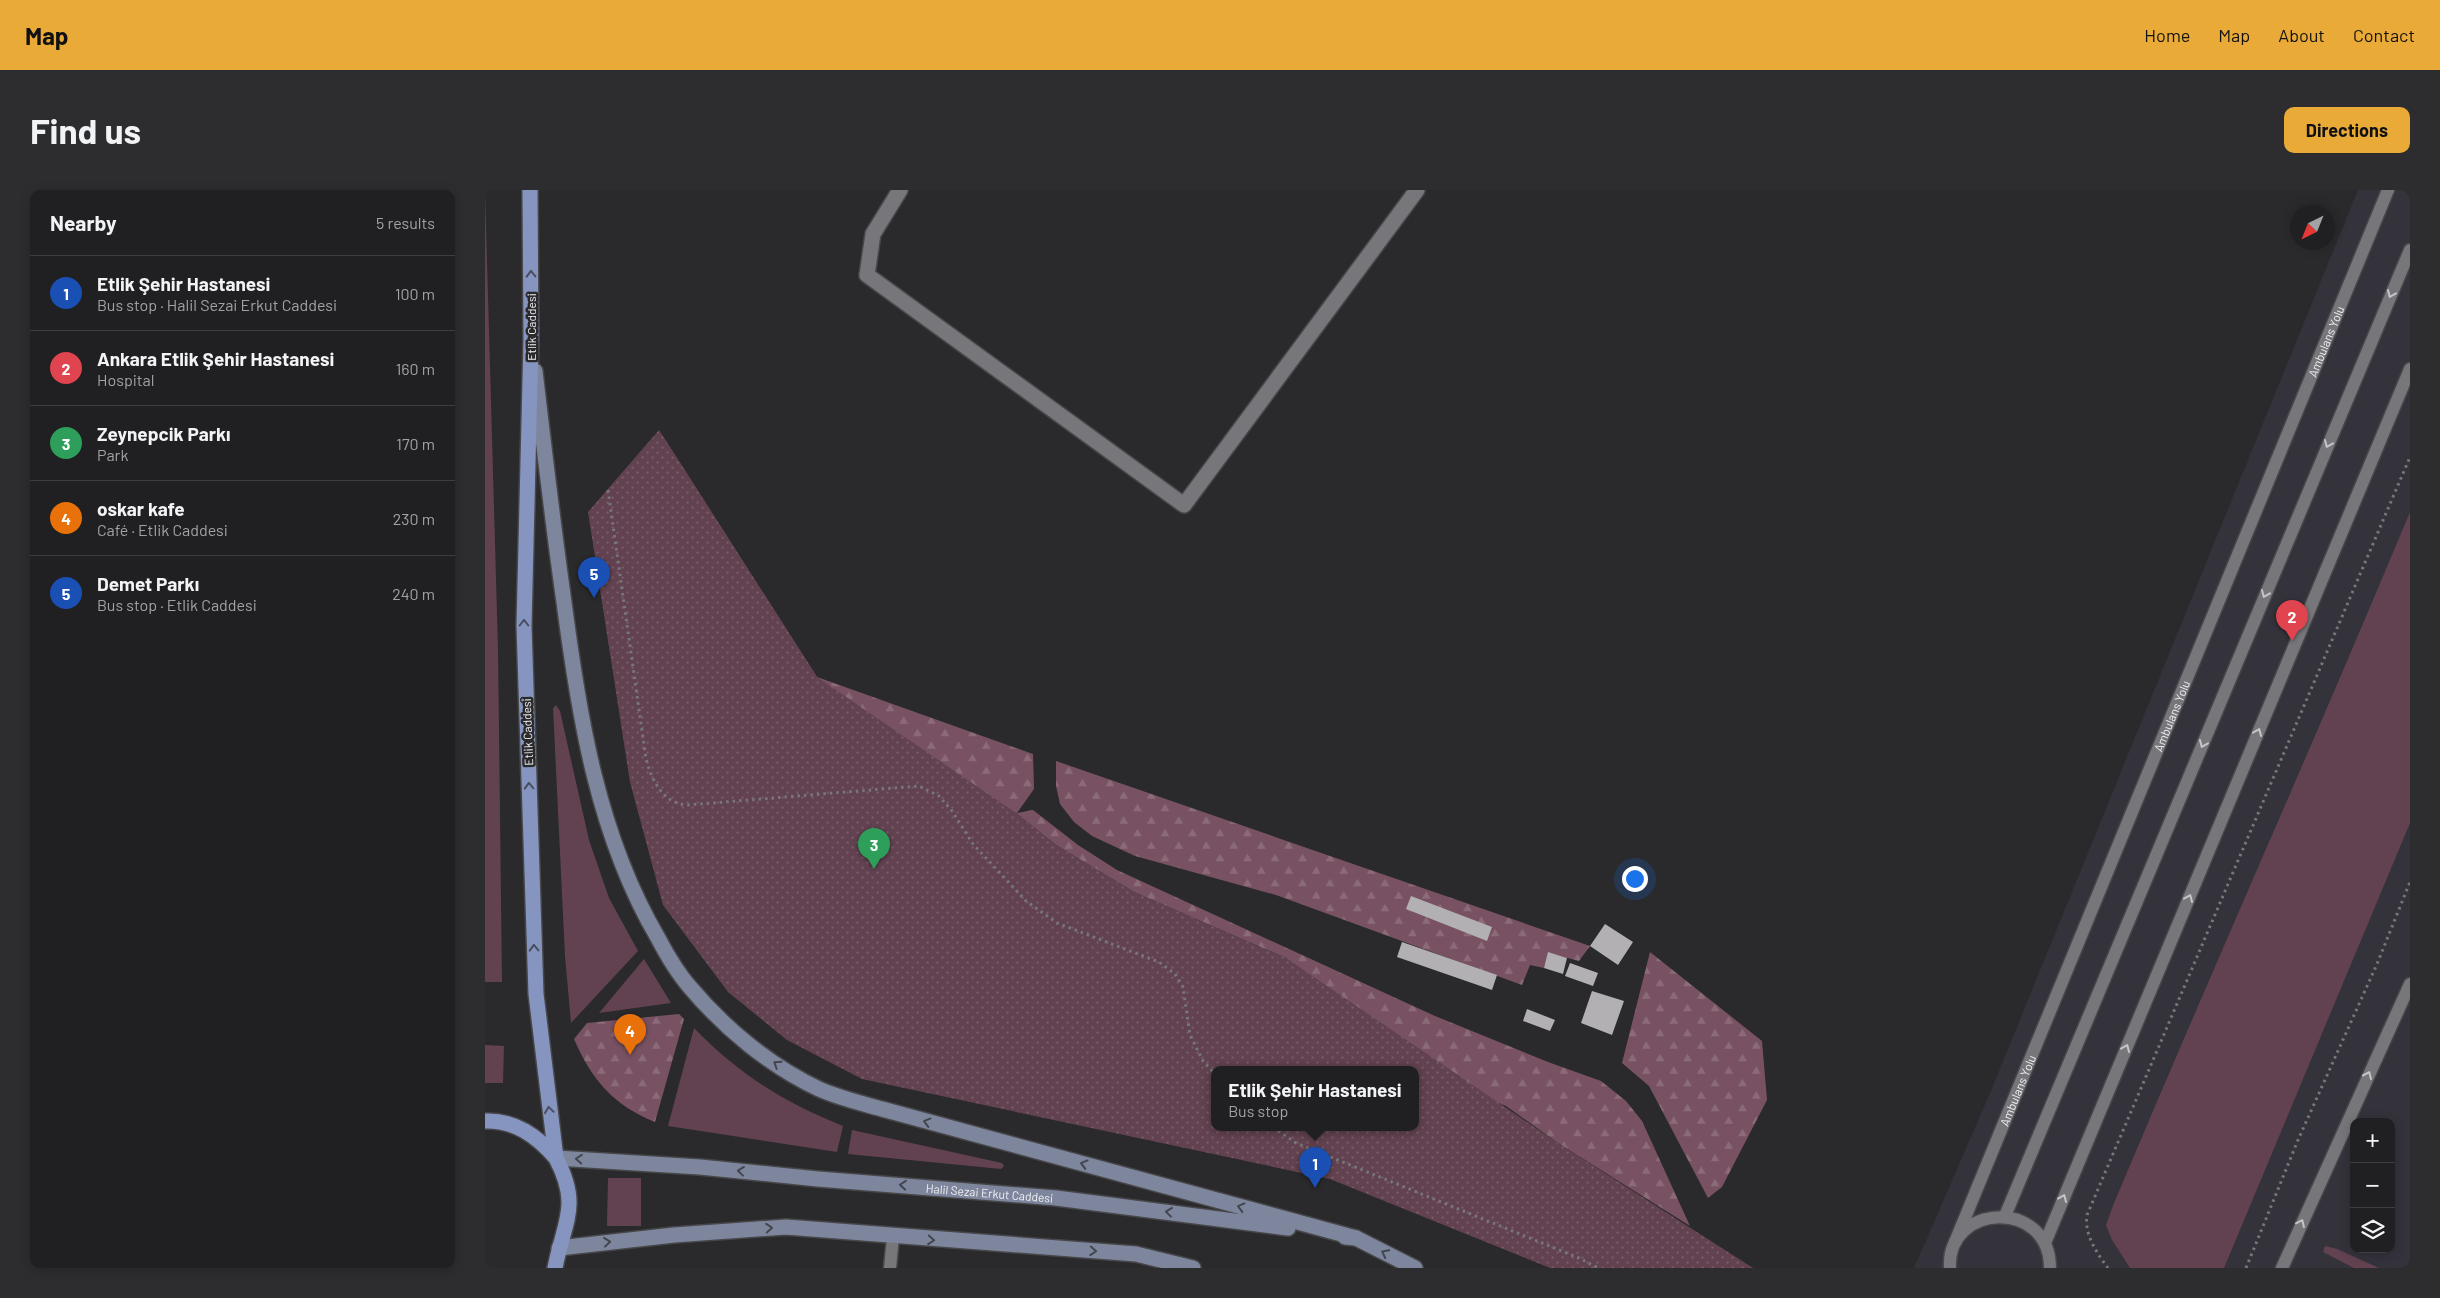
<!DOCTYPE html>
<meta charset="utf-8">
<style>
body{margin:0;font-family:Barlow,sans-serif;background:#2d2c2e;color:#f1f3f6}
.controls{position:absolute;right:15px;bottom:15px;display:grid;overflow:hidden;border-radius:10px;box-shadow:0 2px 12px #0003}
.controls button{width:45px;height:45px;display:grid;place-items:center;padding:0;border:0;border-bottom:1px solid #3d3d3f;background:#201f21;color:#f1f3f6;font:25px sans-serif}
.compass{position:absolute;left:1805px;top:15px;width:45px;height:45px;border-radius:50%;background:#201f21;box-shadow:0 2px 12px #0003;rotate:223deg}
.you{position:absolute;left:1149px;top:688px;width:18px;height:18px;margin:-12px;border:4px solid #fff;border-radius:50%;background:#1a73e8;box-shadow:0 0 0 8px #1a73e833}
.badge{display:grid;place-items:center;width:32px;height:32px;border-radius:50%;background:#eaaa38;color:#fff;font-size:16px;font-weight:700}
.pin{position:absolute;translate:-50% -41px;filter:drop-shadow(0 1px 2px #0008)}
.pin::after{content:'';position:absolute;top:26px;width:18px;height:15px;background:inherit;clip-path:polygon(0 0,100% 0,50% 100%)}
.popup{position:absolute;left:726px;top:876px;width:208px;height:65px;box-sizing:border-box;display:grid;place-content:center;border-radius:10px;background:#201f21;filter:drop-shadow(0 1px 4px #0005);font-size:16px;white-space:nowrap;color:#a2a2a5}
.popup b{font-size:19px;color:#f1f3f6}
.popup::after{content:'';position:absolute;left:50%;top:100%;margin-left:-10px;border:10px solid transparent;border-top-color:#201f21}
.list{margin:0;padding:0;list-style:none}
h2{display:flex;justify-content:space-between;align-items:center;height:65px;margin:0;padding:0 20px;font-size:21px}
h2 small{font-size:16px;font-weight:400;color:#a2a2a5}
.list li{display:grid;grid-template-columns:32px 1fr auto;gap:15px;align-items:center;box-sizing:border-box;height:75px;padding:0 20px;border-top:1px solid #3d3d3f}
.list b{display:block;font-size:19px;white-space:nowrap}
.list p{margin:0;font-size:16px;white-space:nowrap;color:#a2a2a5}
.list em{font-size:16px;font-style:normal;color:#a2a2a5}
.icon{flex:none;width:28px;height:28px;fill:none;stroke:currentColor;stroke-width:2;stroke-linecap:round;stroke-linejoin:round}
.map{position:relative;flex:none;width:1925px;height:1078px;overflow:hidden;border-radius:10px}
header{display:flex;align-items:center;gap:30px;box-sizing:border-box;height:70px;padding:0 25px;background:#eaaa38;color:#111}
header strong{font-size:24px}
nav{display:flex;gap:28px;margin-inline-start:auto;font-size:18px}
.intro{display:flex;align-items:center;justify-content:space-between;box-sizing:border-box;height:120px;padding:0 30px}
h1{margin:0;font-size:35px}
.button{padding:12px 22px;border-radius:10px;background:#eaaa38;color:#111;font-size:18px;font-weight:700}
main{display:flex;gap:30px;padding:0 30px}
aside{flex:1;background:#201f21;border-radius:10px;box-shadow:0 2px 12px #0003}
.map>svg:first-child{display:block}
.built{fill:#34323b;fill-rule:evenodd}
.grass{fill:#624250}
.forest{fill:url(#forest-firs)}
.park{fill:url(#park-dots);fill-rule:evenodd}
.building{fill:#b3b0b3}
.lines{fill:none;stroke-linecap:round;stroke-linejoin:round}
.lane-casing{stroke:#47474a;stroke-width:15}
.street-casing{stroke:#47474a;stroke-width:18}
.secondary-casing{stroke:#47474a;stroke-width:18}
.primary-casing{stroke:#47474a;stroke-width:18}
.path{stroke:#777679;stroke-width:3;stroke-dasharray:2.5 4;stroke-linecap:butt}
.lane{stroke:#77767a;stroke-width:12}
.street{stroke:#77767a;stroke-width:15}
.secondary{stroke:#7e869d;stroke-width:15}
.primary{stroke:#8595c0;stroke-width:15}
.oneway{stroke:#4a4f60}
.oneway2{stroke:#c6c5c8}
.oneway3{stroke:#43454e}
.labels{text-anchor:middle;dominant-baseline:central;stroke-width:5;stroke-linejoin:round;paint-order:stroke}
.street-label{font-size:12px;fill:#f0f0f2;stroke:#2a292c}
</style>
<header>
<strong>Map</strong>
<nav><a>Home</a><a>Map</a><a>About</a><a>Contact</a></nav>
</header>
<div class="intro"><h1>Find us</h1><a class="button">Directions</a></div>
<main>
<aside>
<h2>Nearby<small>5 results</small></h2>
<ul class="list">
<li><span class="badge" style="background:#1a4fb4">1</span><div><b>Etlik Şehir Hastanesi</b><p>Bus stop · Halil Sezai Erkut Caddesi</p></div><em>100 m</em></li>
<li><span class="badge" style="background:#e0444e">2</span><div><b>Ankara Etlik Şehir Hastanesi</b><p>Hospital</p></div><em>160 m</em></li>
<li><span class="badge" style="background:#2e9e5b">3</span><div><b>Zeynepcik Parkı</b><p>Park</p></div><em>170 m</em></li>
<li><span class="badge" style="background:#e8710a">4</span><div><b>oskar kafe</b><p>Café · Etlik Caddesi</p></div><em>230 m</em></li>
<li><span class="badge" style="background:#1a4fb4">5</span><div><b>Demet Parkı</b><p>Bus stop · Etlik Caddesi</p></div><em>240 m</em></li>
</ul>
</aside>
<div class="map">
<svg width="1925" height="1078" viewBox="0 0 1925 1078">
<defs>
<pattern id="forest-firs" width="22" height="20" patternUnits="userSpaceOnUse" patternTransform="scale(1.25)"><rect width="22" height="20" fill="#785262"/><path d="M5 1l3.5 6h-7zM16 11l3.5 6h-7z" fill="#8c6b79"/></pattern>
<pattern id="park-dots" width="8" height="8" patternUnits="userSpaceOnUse" patternTransform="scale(1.25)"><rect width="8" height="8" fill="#624250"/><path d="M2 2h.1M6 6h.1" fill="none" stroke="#795e6a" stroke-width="1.8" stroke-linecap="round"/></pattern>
</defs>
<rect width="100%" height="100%" fill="#2a292c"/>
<path class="built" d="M1873,0H1925V1078H1429L1505,903ZM1869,932H1906V1059H1869Z"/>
<path class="grass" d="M0,0L13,459L17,792H0Z
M1925,322V633L1739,1078H1645L1627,1050L1621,1035L1629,1013C1726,782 1829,553 1925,322Z
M71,515L75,521L104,650L124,708L153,761L86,833L80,766L68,518Z
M159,769L186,813L114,823Z
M209,838C255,885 298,912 358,936L352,962L183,936Z
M0,855L19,856L18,893H0Z
M367,940L517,973L519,976L516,979L363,964Z
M123,988H156V1036H122Z
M1840,1056L1852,1059L1894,1078H1869L1838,1062Z"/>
<path class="forest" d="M174,240L332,487L548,564L549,599L532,623L548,620L593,655L632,680L950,826L1063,872L1116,891L1141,911L1157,931L1205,1036L1073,953L1021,916L930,879L801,768L649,702L571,655L531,623L370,559Z
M571,571L1105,756L1094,771L1064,763L1059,778L1045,775L1037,795L791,705L650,666L607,646L589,632L575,614L571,596Z
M1165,762L1277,851L1282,910L1237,997L1223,1008L1164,896L1137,873Z
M194,824L199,829L170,932C128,915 107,890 89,849L102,833Z"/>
<path class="park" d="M174,240L332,487L531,623L571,655L649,702L801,768L1073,953L1268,1078H1065L845,989L377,889L302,850L243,802L178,715L145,592L103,322ZM730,879H930V937H730Z"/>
<path class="building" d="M926,706L1007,737L1002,751L921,719Z
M1120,734L1148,752L1133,775L1105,756Z
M917,752L1012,785L1007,800L912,767Z
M1063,762L1082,768L1078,784L1059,778Z
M1085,773L1113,783L1108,796L1080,786Z
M1107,801L1139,811L1127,845L1096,833Z
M1042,819L1070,830L1065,841L1038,831Z"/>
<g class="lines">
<g class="lane-casing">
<g id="lane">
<path d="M1520,1026L1925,60"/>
<path id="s1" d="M1470,1052L1903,0"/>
<path d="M1560,1053L1925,179"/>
<path d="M405,1078L408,1047"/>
<path d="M1465,1078C1461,1013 1565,1008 1565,1078"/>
<path d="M1797,1078L1925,794"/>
</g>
</g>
<g class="street-casing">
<path id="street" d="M415,0L388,44L382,85L699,315L932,0"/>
</g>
<g class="secondary-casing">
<g id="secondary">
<path d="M50,181C59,258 68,335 79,412C94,527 113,646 173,748C182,765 191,781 204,796C239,838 285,876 334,899C354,908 376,913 397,919L871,1048"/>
<path id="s2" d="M71,968L215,977L333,989L571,1008L803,1038"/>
<path d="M860,1047L871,1048L930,1078"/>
<path d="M74,1058L189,1045L301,1037L651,1064L708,1078"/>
</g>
</g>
<g class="primary-casing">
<path id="primary" d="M45,0L46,150L39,436L51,804L71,968C96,1016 79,1031 70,1078
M0,931C30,930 52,946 71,968"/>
</g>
<path class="path" d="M123,300L161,569C167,591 178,614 203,615L434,596L454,606L467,621L488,654L541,711L572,733L674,772L690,784L698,797L705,845L718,871L730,884
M788,937L811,953L1094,1068L1113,1078
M1623,1078C1612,1063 1599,1045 1602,1025L1925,267
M1761,1078L1813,950L1892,774L1925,692"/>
<use href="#lane" class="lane"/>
<use href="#street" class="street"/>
<use href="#secondary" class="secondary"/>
<use href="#primary" class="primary"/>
</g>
<defs><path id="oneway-chevron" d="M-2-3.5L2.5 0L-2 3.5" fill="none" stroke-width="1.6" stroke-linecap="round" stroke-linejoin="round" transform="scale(1.25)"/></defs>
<g class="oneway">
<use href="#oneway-chevron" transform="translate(46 84) rotate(-91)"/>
<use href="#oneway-chevron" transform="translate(39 433) rotate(-90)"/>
<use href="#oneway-chevron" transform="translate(44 596) rotate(-92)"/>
<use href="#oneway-chevron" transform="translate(49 758) rotate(-92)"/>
<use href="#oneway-chevron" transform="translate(64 920) rotate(-98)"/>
</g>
<g class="oneway2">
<use href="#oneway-chevron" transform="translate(1906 104) rotate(113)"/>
<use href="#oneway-chevron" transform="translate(1843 254) rotate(113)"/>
<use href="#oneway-chevron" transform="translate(1780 404) rotate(113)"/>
<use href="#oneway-chevron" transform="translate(1773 542) rotate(-67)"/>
<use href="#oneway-chevron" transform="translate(1718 554) rotate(113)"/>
<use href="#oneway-chevron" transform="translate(1704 708) rotate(-67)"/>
<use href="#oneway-chevron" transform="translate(1641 858) rotate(-67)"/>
<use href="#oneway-chevron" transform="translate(1883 885) rotate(-66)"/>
<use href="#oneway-chevron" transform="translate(1578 1008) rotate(-67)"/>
<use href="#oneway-chevron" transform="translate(1816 1033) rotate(-65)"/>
</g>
<g class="oneway3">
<use href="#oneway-chevron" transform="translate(292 874) rotate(-146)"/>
<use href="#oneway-chevron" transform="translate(442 932) rotate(-165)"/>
<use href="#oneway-chevron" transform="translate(94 969) rotate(-176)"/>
<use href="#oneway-chevron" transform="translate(599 974) rotate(-165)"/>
<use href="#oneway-chevron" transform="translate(256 981) rotate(-174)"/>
<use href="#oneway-chevron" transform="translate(418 995) rotate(-175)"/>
<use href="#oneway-chevron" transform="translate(756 1017) rotate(-165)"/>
<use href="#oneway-chevron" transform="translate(684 1022) rotate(-173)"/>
<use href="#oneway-chevron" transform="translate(284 1038) rotate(-4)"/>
<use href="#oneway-chevron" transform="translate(446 1050) rotate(4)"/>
<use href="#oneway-chevron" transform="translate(122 1052) rotate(-6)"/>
<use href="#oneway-chevron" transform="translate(608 1061) rotate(4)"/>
<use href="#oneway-chevron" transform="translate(900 1063) rotate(-153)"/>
</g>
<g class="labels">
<g class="street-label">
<text transform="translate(46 137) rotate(-90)">Etlik Caddesi</text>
<text stroke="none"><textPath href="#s1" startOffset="974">Ambulans Yolu</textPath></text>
<text stroke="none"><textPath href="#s1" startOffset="569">Ambulans Yolu</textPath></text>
<text transform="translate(42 542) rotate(-92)">Etlik Caddesi</text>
<text stroke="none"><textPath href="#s1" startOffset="164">Ambulans Yolu</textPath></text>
<text stroke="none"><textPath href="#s2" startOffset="435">Halil Sezai Erkut Caddesi</textPath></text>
</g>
</g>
</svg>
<div class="controls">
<button>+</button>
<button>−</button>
<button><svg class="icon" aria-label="layers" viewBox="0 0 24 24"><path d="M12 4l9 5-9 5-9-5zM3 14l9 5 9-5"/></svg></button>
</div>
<svg class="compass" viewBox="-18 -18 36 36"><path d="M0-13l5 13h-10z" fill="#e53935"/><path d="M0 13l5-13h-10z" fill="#a2a2a5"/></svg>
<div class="you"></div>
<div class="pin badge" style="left:830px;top:998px;background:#1a4fb4">1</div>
<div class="popup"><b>Etlik Şehir Hastanesi</b>Bus stop</div>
<div class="pin badge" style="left:1807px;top:451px;background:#e0444e">2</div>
<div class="pin badge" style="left:389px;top:679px;background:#2e9e5b">3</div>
<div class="pin badge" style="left:145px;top:865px;background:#e8710a">4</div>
<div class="pin badge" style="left:109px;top:408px;background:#1a4fb4">5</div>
</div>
</main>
